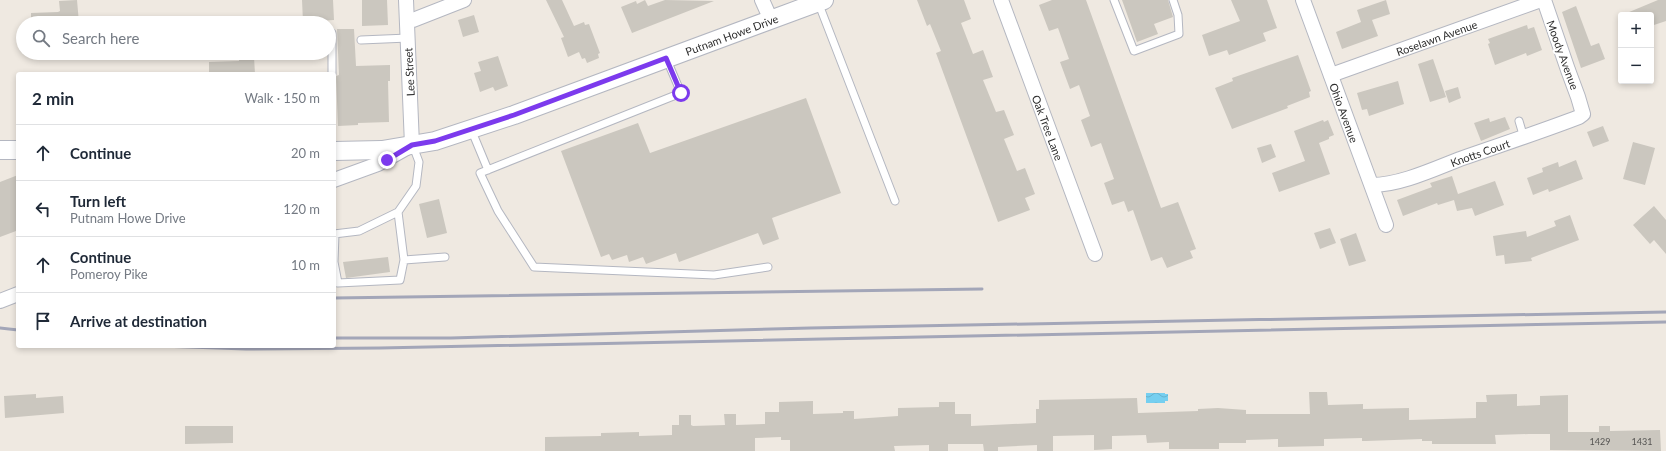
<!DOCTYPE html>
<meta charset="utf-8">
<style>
body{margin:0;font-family:Lato,sans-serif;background:#f6f6f7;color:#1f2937}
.controls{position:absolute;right:12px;top:12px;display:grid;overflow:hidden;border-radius:4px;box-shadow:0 2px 6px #0003}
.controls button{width:36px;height:36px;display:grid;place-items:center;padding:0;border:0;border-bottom:1px solid #e0e1e3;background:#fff;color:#1f2937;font:20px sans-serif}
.stop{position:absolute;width:12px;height:12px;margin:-9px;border:3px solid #7c3aed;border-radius:50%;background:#fff}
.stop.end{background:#7c3aed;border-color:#fff;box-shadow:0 1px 4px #0008}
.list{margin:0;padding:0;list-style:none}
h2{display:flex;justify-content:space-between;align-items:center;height:52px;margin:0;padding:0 16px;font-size:17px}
h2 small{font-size:13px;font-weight:400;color:#747a83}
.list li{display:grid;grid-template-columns:26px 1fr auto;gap:12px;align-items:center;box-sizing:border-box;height:56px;padding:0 16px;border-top:1px solid #e0e1e3}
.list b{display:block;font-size:15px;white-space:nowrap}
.list p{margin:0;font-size:13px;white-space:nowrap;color:#747a83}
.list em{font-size:13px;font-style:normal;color:#747a83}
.icon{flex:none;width:22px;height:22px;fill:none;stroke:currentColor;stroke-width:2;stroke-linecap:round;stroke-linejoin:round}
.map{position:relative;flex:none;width:1666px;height:451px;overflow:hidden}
.search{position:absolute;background:#fff;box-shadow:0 2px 6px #0003;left:16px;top:16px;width:320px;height:44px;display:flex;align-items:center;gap:10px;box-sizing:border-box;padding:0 14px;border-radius:22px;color:#747a83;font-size:15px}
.panel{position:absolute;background:#fff;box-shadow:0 2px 6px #0003;left:16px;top:72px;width:320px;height:276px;border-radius:4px}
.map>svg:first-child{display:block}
.water{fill:url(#water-waves)}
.building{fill:#cbc7bf}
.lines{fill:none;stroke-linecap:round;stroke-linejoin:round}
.service-casing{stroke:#b4b7c1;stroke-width:9}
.minor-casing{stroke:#b4b7c1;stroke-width:16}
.tertiary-casing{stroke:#b4b7c1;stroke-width:20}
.service{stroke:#fff;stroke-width:7}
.minor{stroke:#fff;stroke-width:14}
.tertiary{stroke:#fff;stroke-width:18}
.rail{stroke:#a3a6b8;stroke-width:3}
.route{stroke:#7c3aed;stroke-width:5}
.labels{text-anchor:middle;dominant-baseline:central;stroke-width:4;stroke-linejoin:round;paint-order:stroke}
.number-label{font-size:9px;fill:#555452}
.street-label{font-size:11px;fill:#2e2e2e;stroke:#fff}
</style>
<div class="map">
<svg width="1666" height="451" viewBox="0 0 1666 451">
<defs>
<pattern id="water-waves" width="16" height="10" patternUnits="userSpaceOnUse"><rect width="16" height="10" fill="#75cff0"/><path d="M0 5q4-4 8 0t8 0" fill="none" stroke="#66b2ce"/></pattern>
</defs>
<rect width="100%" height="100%" fill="#efe9e1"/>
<path class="water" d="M1146,393H1165V394H1168V401H1165V403H1146Z"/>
<path class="building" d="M77,0L79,23H31V13L58,12L60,11L59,1Z
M302,0H333L334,20L303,22Z
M362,0H387L388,25L362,26Z
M546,0H562L574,26L584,22L585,25L589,24L600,53L598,54L599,58L587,63L585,58L582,59L579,52L568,57L561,38L564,37Z
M645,0L648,6L665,0L714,1L632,33L621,7L636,1L637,4Z
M917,0H964L971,19L961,23L973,54L983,50L993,77L983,80L996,112L1004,110L1014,135L1004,139L1017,171L1025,168L1035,194L1025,198L1030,210L998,222L936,53L941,51L930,24L927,26Z
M1052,0H1086L1161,208L1178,202L1196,249L1190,251L1193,258L1167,268L1162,257L1151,261L1133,210L1128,212L1124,201L1112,205L1104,183L1114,179L1106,157L1101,143L1091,147L1081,120L1090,116L1079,85L1070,89L1060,62L1069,59L1058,28L1049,31L1039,5Z
M1122,0H1168L1173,17L1154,24L1158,34L1137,42Z
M1231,0H1267L1277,28L1263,33L1266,41L1229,55L1227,50L1209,56L1202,35L1240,21Z
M1386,0L1390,14L1372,20L1378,36L1342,49L1336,32L1361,22L1357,10Z
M1658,0H1666V21L1651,26V15H1622Z
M1576,6L1591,46L1599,43L1605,59L1581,68L1562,12Z
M474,15L479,32L463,37L458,20Z
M1527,25L1528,29L1534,27L1542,50L1527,56L1526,53L1495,65L1488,44L1490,43L1488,39Z
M337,29H354L356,66L390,65V81H388L389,122L358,123V125L338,126L336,76L339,75Z
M1298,55L1311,91L1309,92L1310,97L1287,106L1288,108L1232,129L1215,88L1233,81L1232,78Z
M498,56L508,86L495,91L493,87L480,92L474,73L481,71L478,62Z
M239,57H254L255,74H209V62L239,61Z
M1433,59L1446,97L1430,102L1418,64Z
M1398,81L1404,104L1369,116L1367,109L1362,110L1357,93Z
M1458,87L1461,98L1449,103L1445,91Z
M806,98L841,193L772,218L779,239L763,245L758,233L679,262L676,253L646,264L643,257L629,262L627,255L612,260L609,254L601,257L561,151L638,123L650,153Z
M1505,117L1510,129L1481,141L1474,123L1489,118L1490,122Z
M1323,120L1324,122L1328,120L1334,135L1329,137V139L1319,143L1330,174L1279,192L1272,173L1305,161L1294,131Z
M1603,126L1609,141L1593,147L1587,132Z
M1633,142L1655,148L1645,185L1623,179Z
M1271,144L1276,157L1262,163L1257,148Z
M1576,160L1583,179L1549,192L1548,189L1533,195L1527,178L1543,172L1542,168L1558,162L1559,167Z
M18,175V233L16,231L0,237V182Z
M1452,176L1458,194L1495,181L1504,205L1475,216L1472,208L1457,211L1454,200L1438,205L1437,203L1403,216L1397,200L1432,187L1430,183Z
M439,199L447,233L427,238L419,204Z
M1654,206L1666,220V254L1654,240L1650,244L1633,225Z
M1570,215L1579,240L1531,258L1532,261L1505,264L1504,255L1496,256L1493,236L1526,231L1527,237L1556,226L1554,221Z
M1330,228L1336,243L1320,249L1314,233Z
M1356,233L1366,261L1349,266L1340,239Z
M388,257L390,272L346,278L343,262Z
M1309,392H1327L1328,405L1363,404V409L1409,408V420L1476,418V402H1487L1486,395L1517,394V406L1540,405V396L1568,395V432H1599V426H1610V431L1660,430L1661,451L1550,450V434H1529L1495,435L1496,444H1432V441H1422V439L1366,441H1362V438L1324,439V446L1278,447V439L1246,440V443H1219V449H1169V442L1147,443L1146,435L1112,436V449L1094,450V435L1053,436V451H1037V445L998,447V451H984L983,444H948V451H929V445L894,446L895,451H790V440H781V437L755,438V451H545V437L601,436V433L639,432V436L672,435V425H679V415H691V425L693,426L725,425L724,414H736V425L765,424V412H779V402L813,401V414L843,413V411H854V419L898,416V408L939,407V402H955V414H971V426L1036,423V409H1039V400L1137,398L1138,413L1198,411V409L1218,408L1246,410V414H1310Z
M36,394V398L63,396L64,413L5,418L4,396Z
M185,426H233V443L185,444Z"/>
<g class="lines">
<g class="service-casing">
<path id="service" d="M1114,0L1134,51L1179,34L1178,15L1173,0
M818,2L895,201
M332,33V74
M361,40L408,38
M667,60L681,93L480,173L498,211L534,267L714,275L768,267
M1519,121L1524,138
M471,129L488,170
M398,212L404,260L445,257
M334,234L359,231L398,212L416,186L419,162L413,146
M334,262L338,283L400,280L404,260
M334,262L335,234"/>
</g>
<g class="minor-casing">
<g id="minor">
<path d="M762,0L771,20"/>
<path id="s1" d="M1001,0L1095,254"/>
<path id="s2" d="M1303,0L1386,225"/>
<path d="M407,20H413L464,0"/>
<path id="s3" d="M1331,75L1541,0"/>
<path d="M334,180L378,164L412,145L406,0"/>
<path id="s4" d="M1372,185C1400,185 1434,169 1460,159C1500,145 1540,132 1579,117L1583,114L1578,97L1568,70L1544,0"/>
<path d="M0,301L18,294"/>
</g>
</g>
<g class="tertiary-casing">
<g id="tertiary">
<path d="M0,150H18"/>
<path id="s5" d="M334,151L382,150L435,141L514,115L824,0"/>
</g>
</g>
<use href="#service" class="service"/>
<use href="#minor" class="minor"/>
<use href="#tertiary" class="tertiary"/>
<path class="rail" d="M334,298L982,289
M0,328L18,330
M334,338H451L810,328L1666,312
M160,346L246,349L380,348L1666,322"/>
</g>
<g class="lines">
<path class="route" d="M387,160L412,145L435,141L514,115L666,58L681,93"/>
</g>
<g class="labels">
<g class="number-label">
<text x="1600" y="441">1429</text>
<text x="1642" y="441">1431</text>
</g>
<g class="street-label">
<text stroke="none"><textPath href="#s5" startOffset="417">Putnam Howe Drive</textPath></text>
<text stroke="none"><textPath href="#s3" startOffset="112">Roselawn Avenue</textPath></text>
<text transform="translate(1563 55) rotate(70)">Moody Avenue</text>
<text transform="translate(409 72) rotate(-93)">Lee Street</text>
<text stroke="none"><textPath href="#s2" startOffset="120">Ohio Avenue</textPath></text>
<text stroke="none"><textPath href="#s1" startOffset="136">Oak Tree Lane</textPath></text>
<text stroke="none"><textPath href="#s4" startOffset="113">Knotts Court</textPath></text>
</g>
</g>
</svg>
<div class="controls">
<button>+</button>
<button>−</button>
</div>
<div class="stop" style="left:681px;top:93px"></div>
<div class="stop end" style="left:387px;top:160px"></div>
<div class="search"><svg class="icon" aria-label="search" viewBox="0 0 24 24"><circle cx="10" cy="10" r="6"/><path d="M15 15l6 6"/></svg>Search here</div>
<section class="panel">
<h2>2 min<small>Walk · 150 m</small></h2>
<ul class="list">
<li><svg class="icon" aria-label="ahead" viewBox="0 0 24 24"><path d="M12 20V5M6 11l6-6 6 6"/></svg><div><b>Continue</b></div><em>20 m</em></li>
<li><svg class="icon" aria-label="left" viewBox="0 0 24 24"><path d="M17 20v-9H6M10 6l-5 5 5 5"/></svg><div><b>Turn left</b><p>Putnam Howe Drive</p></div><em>120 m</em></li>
<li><svg class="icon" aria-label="ahead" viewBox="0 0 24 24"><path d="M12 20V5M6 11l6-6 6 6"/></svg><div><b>Continue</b><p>Pomeroy Pike</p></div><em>10 m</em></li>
<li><svg class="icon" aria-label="arrive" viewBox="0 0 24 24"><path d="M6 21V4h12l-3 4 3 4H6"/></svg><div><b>Arrive at destination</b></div></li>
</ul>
</section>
</div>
